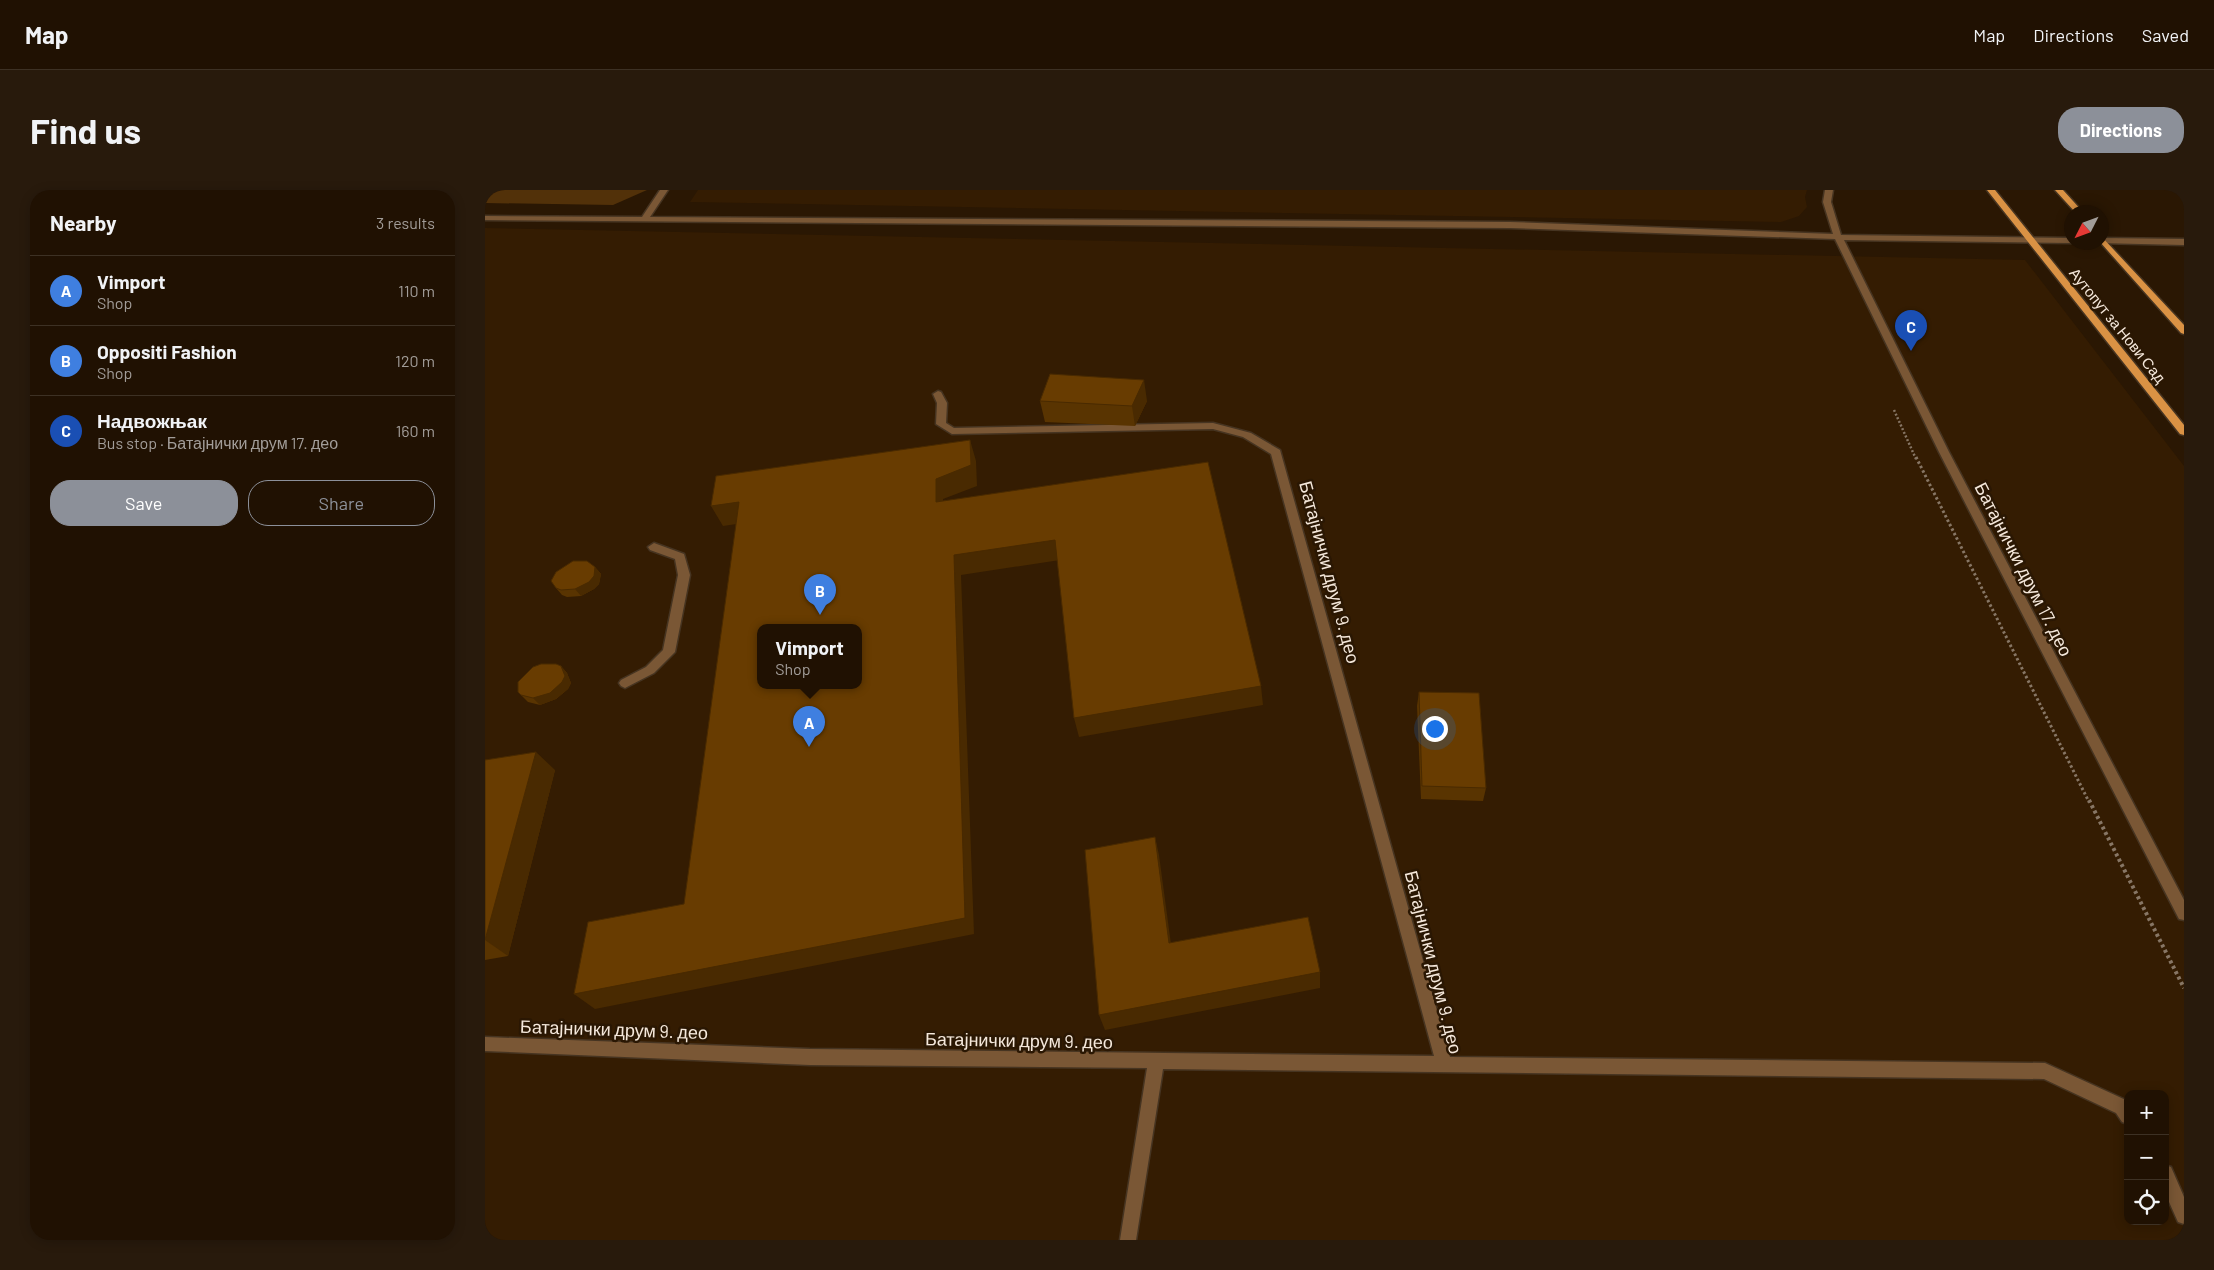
<!DOCTYPE html>
<meta charset="utf-8">
<style>
body{margin:0;font-family:Barlow,sans-serif;background:#281a0c;color:#f1f3f6}
.controls{position:absolute;right:15px;bottom:15px;display:grid;overflow:hidden;border-radius:10px;box-shadow:0 2px 12px #0003}
.controls button{width:45px;height:45px;display:grid;place-items:center;padding:0;border:0;border-bottom:1px solid #3d3124;background:#201102;color:#f1f3f6;font:25px sans-serif}
.compass{position:absolute;left:1579px;top:15px;width:45px;height:45px;border-radius:50%;background:#201102;box-shadow:0 2px 12px #0003;rotate:228deg}
.you{position:absolute;left:949px;top:538px;width:18px;height:18px;margin:-12px;border:4px solid #fff;border-radius:50%;background:#1a73e8;box-shadow:0 0 0 8px #1a73e833}
.badge{display:grid;place-items:center;width:32px;height:32px;border-radius:50%;background:#8c9099;color:#fff;font-size:16px;font-weight:700}
.pin{position:absolute;translate:-50% -41px;filter:drop-shadow(0 1px 2px #0008)}
.pin::after{content:'';position:absolute;top:26px;width:18px;height:15px;background:inherit;clip-path:polygon(0 0,100% 0,50% 100%)}
.popup{position:absolute;left:272px;top:434px;width:105px;height:65px;box-sizing:border-box;display:grid;place-content:center;border-radius:10px;background:#201102;filter:drop-shadow(0 1px 4px #0005);font-size:16px;white-space:nowrap;color:#a29d99}
.popup b{font-size:19px;color:#f1f3f6}
.popup::after{content:'';position:absolute;left:50%;top:100%;margin-left:-10px;border:10px solid transparent;border-top-color:#201102}
.list{margin:0;padding:0;list-style:none}
h2{display:flex;justify-content:space-between;align-items:center;height:65px;margin:0;padding:0 20px;font-size:21px}
h2 small{font-size:16px;font-weight:400;color:#a29d99}
.list li{display:grid;grid-template-columns:32px 1fr auto;gap:15px;align-items:center;box-sizing:border-box;height:70px;padding:0 20px;border-top:1px solid #3d3124}
.list b{display:block;font-size:19px;white-space:nowrap}
.list p{margin:0;font-size:16px;white-space:nowrap;color:#a29d99}
.list em{font-size:16px;font-style:normal;color:#a29d99}
.actions{display:flex;gap:10px;padding:15px 20px}
.actions a{flex:1;padding:11px 0;border:1px solid #8c9099;border-radius:20px;text-align:center;font-size:18px;color:#8c9099}
.actions .main{background:#8c9099;color:#fff}
.icon{flex:none;width:28px;height:28px;fill:none;stroke:currentColor;stroke-width:2;stroke-linecap:round;stroke-linejoin:round}
.map{position:relative;flex:none;width:1699px;height:1050px;overflow:hidden;border-radius:20px}
header{display:flex;align-items:center;gap:30px;box-sizing:border-box;height:70px;padding:0 25px;background:#201102;border-bottom:1px solid #3d3124}
header strong{font-size:24px}
nav{display:flex;gap:28px;margin-inline-start:auto;font-size:18px}
.intro{display:flex;align-items:center;justify-content:space-between;box-sizing:border-box;height:120px;padding:0 30px}
h1{margin:0;font-size:35px}
.button{padding:12px 22px;border-radius:20px;background:#8c9099;color:#fff;font-size:18px;font-weight:700}
main{display:flex;gap:30px;padding:0 30px}
aside{flex:1;background:#201102;border-radius:20px;box-shadow:0 2px 12px #0003}
.map>svg:first-child{display:block}
.built{fill:#341c02;fill-rule:evenodd}
.green{fill:#523109}
.lines{fill:none;stroke-linecap:round;stroke-linejoin:round}
.minor-casing{stroke:#463421;stroke-width:3}
.major-casing{stroke:#463421;stroke-width:3}
.path-far2{stroke:#877665;stroke-width:2.5;stroke-dasharray:2 2;stroke-linecap:butt}
.path-far1{stroke:#877665;stroke-width:3;stroke-dasharray:2.5 2.5;stroke-linecap:butt}
.path{stroke:#877665;stroke-width:4;stroke-dasharray:3 3;stroke-linecap:butt}
.minor{fill:#7a5735;fill-rule:evenodd}
.major{fill:#da9244;fill-rule:evenodd}
.wall{fill:#593401}
.shaded-wall{fill:#492a01}
.building{fill:#683c01;stroke:#492a01;fill-rule:evenodd}
.labels{text-anchor:middle;dominant-baseline:central;stroke-width:5;stroke-linejoin:round;paint-order:stroke}
.far-street-label{font-size:15px;fill:#f5e8db;stroke:#2a1703}
.street-label{font-size:18px;fill:#f5e8db;stroke:#2a1703}
</style>
<header>
<strong>Map</strong>
<nav><a>Map</a><a>Directions</a><a>Saved</a></nav>
</header>
<div class="intro"><h1>Find us</h1><a class="button">Directions</a></div>
<main>
<aside>
<h2>Nearby<small>3 results</small></h2>
<ul class="list">
<li><span class="badge" style="background:#3f7fe0">A</span><div><b>Vimport</b><p>Shop</p></div><em>110 m</em></li>
<li><span class="badge" style="background:#3f7fe0">B</span><div><b>Oppositi Fashion</b><p>Shop</p></div><em>120 m</em></li>
<li><span class="badge" style="background:#1a4fb4">C</span><div><b>Надвожњак</b><p>Bus stop · Батајнички друм 17. део</p></div><em>160 m</em></li>
</ul>
<div class="actions"><a class="main">Save</a><a>Share</a></div>
</aside>
<div class="map">
<svg width="1699" height="1050" viewBox="0 0 1699 1050">
<rect width="100%" height="100%" fill="#2a1703"/>
<path class="built" d="M213,0H1322L1320,7L1322,17L1314,26L1296,32L205,12Z
M0,38L1540,70L1699,276V1050H0ZM275,438H373V496H275ZM1643,904H1680V1031H1643Z"/>
<path class="green" d="M0,0H162L128,15L0,13Z"/>
<g class="lines">
<g class="minor-casing">
<path id="minor" d="M175,0H183L165,27L1025,32L1348,44L1338,12L1340,0H1348L1346,12L1356,45L1586,48V53L1359,50L1464,262L1699,710V730L1694,729L1454,262L1350,49L1025,38L0,30V26L157,27Z
M1616,48L1699,49V55L1613,53L1616,52Z
M453,201L456,202L462,213L461,233L469,238L728,233L766,243L795,260L965,867L1560,873L1643,911V934L1637,932L1631,923L1559,889L678,879L651,1050H635L662,878L325,875L0,861V847L325,859L949,866L786,264L758,247L728,239L467,244L451,234L452,213L448,204Z
M169,353L199,364L205,385L190,462L169,483L140,498L136,496L134,493L136,490L161,477L178,460L193,385L190,369L165,360L163,357Z
M1680,975L1686,977L1699,1007V1034L1693,1032L1680,1003Z"/>
</g>
<g class="major-casing">
<path id="major" d="M1502,0H1510L1699,235V245L1695,244Z
M1570,0H1578L1598,22H1590Z
M1616,46L1699,135V144L1696,143L1615,52Z"/>
</g>
<path class="path-far2" d="M1409,220L1431,269"/>
<path class="path-far1" d="M1431,267L1604,612"/>
<path class="path" d="M1604,610L1699,798"/>
<use href="#minor" class="minor"/>
<use href="#major" class="major"/>
</g>
<path class="wall" d="M555,211H662L650,236L560,232Z
M110,377L116,384L114,394L109,399L96,406L82,407L77,405L71,398Z
M76,476L82,483L86,493L83,499L71,509L55,515L43,512L33,502Z
M934,502L1001,598L998,611L936,609L932,516Z
M0,570L70,580L23,766L0,770Z"/>
<path class="shaded-wall" d="M659,190L662,211L650,236L647,216Z
M485,250L491,271L492,296L458,309L459,333L451,312V289Z
M254,312L265,332L238,336L226,316Z
M570,350L575,370L476,385L489,744L110,819L89,804L480,728L469,365Z
M110,377L116,384L114,394L109,399L96,406L90,399Z
M76,476L82,483L86,493L83,499L71,509L55,515L48,508Z
M776,496L778,515L594,547L589,528Z
M51,562L70,580L23,766L0,750Z
M670,647L674,665L688,769L684,753Z
M835,782V798L620,840L614,825Z"/>
<path class="building" d="M565,184L659,190L647,216L555,211Z
M485,250L486,275L451,289V312L723,272L776,496L589,528L570,350L469,365L480,728L89,804L103,732L199,714L254,312L226,316L231,286ZM275,438H373V496H275Z
M88,371H102L110,377L109,386L104,392L90,399L76,400L71,398L66,391L71,382Z
M56,474H71L76,476L80,486L77,492L65,503L48,508L36,505L33,502V492L48,477Z
M934,502L994,503L1001,598L937,596Z
M51,562L0,750V570Z
M670,647L684,753L823,727L835,782L614,825L600,660Z"/>
<g class="labels">
<g class="far-street-label">
<text transform="translate(1633 135) rotate(51)">Аутопут за Нови Сад</text>
</g>
<g class="street-label">
<text transform="translate(1539 379) rotate(63)">Батајнички друм 17. део</text>
<text transform="translate(845 382) rotate(75)">Батајнички друм 9. део</text>
<text transform="translate(949 772) rotate(76)">Батајнички друм 9. део</text>
<text transform="translate(129 839) rotate(2)">Батајнички друм 9. део</text>
<text transform="translate(534 850) rotate(1)">Батајнички друм 9. део</text>
</g>
</g>
</svg>
<div class="controls">
<button>+</button>
<button>−</button>
<button><svg class="icon" aria-label="locate" viewBox="0 0 24 24"><circle cx="12" cy="12" r="6"/><path d="M12 2v4M12 18v4M2 12h4M18 12h4"/></svg></button>
</div>
<svg class="compass" viewBox="-18 -18 36 36"><path d="M0-13l5 13h-10z" fill="#e53935"/><path d="M0 13l5-13h-10z" fill="#a29d99"/></svg>
<div class="you"></div>
<div class="pin badge" style="left:324px;top:557px;background:#3f7fe0">A</div>
<div class="popup"><b>Vimport</b>Shop</div>
<div class="pin badge" style="left:335px;top:425px;background:#3f7fe0">B</div>
<div class="pin badge" style="left:1426px;top:161px;background:#1a4fb4">C</div>
</div>
</main>
